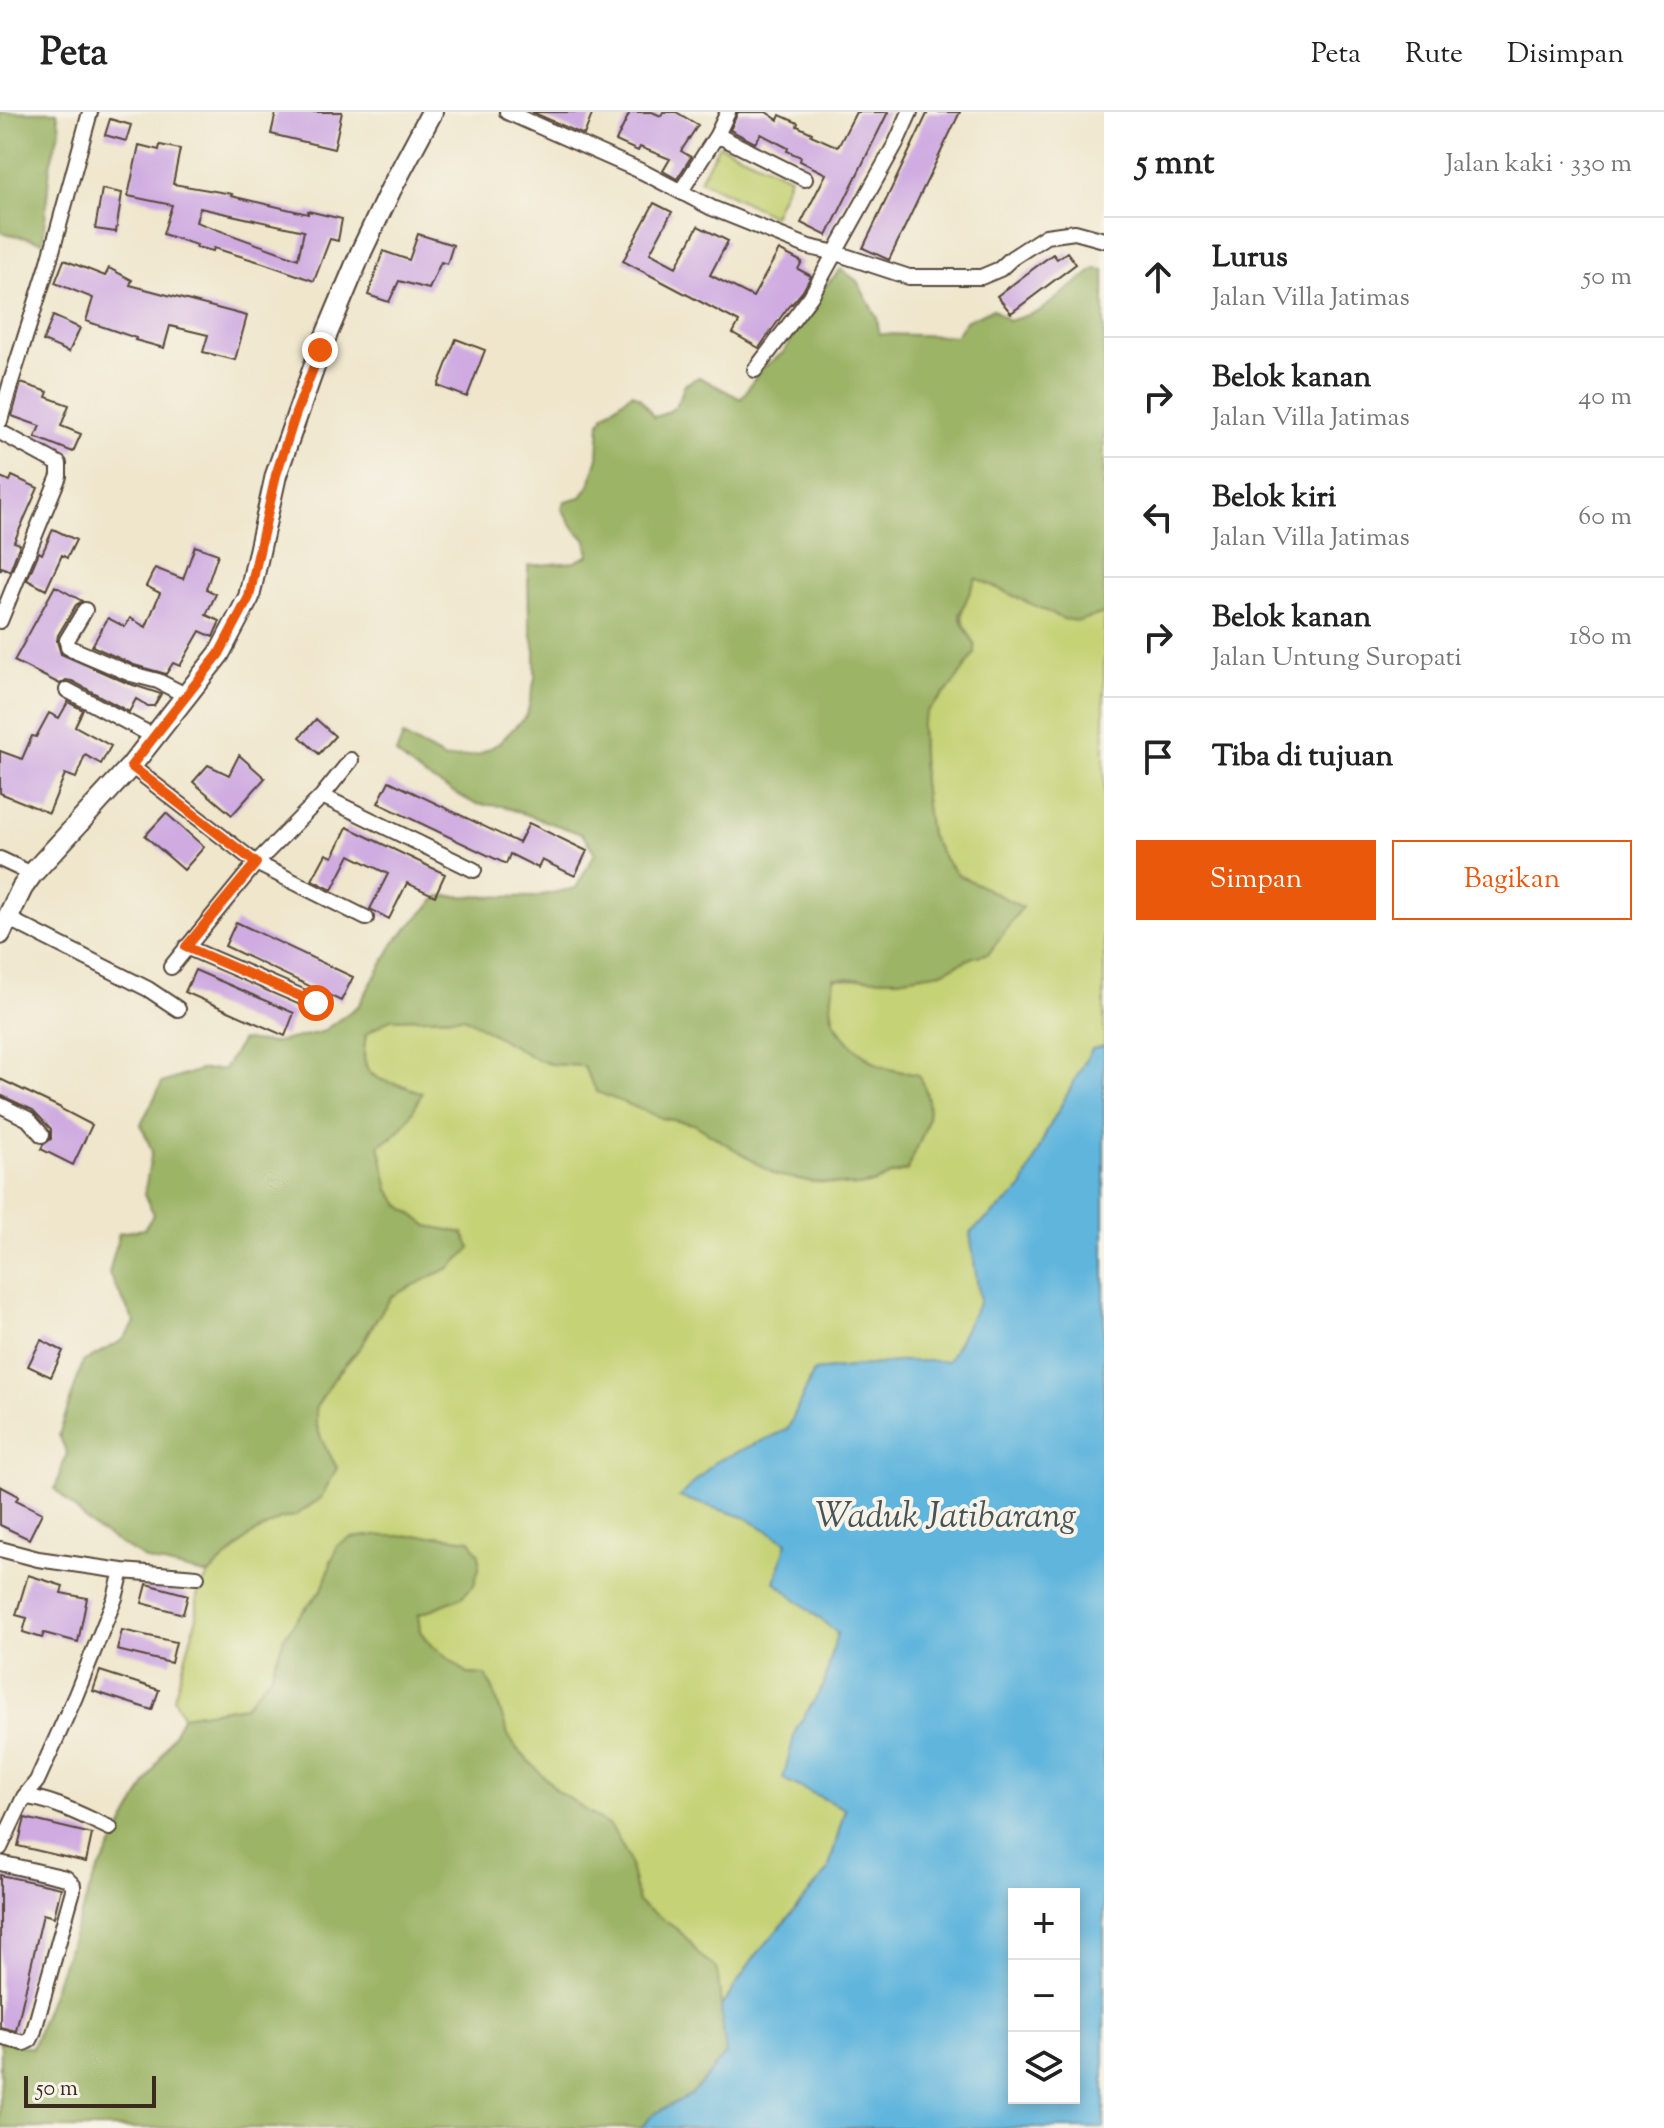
<!DOCTYPE html>
<html lang="id">
<meta charset="utf-8">
<style>
body{margin:0;font-family:"Sorts Mill Goudy",serif;background:#f2f2f2;color:#222}
.controls{position:absolute;right:24px;bottom:24px;display:grid;overflow:hidden;border-radius:0px;box-shadow:0 4px 12px #0003}
.controls button{width:72px;height:72px;display:grid;place-items:center;padding:0;border:0;border-bottom:2px solid #e0e0e0;background:#fff;color:#222;font:40px sans-serif}
.scale{position:absolute;left:24px;bottom:20px;width:132px;box-sizing:border-box;padding-left:8px;border:4px solid #3b2a1e;border-top:0;font-size:22px;line-height:28px;white-space:nowrap;color:#3b2a1e;-webkit-text-stroke:6px #f7f3e8;paint-order:stroke}
.stop{position:absolute;width:24px;height:24px;margin:-18px;border:6px solid #ea580c;border-radius:50%;background:#fff}
.stop.end{background:#ea580c;border-color:#fff;box-shadow:0 2px 8px #0008}
.list{margin:0;padding:0;list-style:none}
h2{display:flex;justify-content:space-between;align-items:center;height:104px;margin:0;padding:0 32px;font-size:34px}
h2 small{font-size:26px;font-weight:400;color:#767676}
.list li{display:grid;grid-template-columns:52px 1fr auto;gap:24px;align-items:center;box-sizing:border-box;height:120px;padding:0 32px;border-top:2px solid #e0e0e0}
.list b{display:block;font-size:30px;white-space:nowrap}
.list p{margin:0;font-size:26px;white-space:nowrap;color:#767676}
.list em{font-size:26px;font-style:normal;color:#767676}
.actions{display:flex;gap:16px;padding:24px 32px}
.actions a{flex:1;padding:18px 0;border:2px solid #ea580c;border-radius:0px;text-align:center;font-size:28px;color:#ea580c}
.actions .main{background:#ea580c;color:#fff}
.icon{flex:none;width:44px;height:44px;fill:none;stroke:currentColor;stroke-width:2;stroke-linecap:round;stroke-linejoin:round}
.map{position:relative;flex:none;width:1104px;height:2016px;overflow:hidden}
header{display:flex;align-items:center;gap:48px;box-sizing:border-box;height:112px;padding:0 40px;background:#fff;border-bottom:2px solid #e0e0e0}
header strong{font-size:38px}
nav{display:flex;gap:44px;margin-inline-start:auto;font-size:28px}
main{display:flex}
aside{flex:1;background:#fff}
.map>svg:first-child{display:block}
.green{fill:#c5d274;stroke:#807e49;stroke-width:2}
.forest{fill:#9cb466;stroke:#6c6f42;stroke-width:2}
.water{fill:#61b5dd;stroke:#4e707e;stroke-width:2;fill-rule:evenodd}
.building{fill:#cfabe1;fill-rule:evenodd}
.lines{fill:none;stroke-linecap:round;stroke-linejoin:round}
.street-casing{stroke:#564638;stroke-width:18}
.secondary-casing{stroke:#564638;stroke-width:24}
.street{stroke:#fff;stroke-width:14}
.secondary{stroke:#fff;stroke-width:20}
.route{stroke:#ea580c;stroke-width:10}
.labels{text-anchor:middle;dominant-baseline:central;stroke-width:8;stroke-linejoin:round;paint-order:stroke}
.water-label{font-size:36px;font-style:italic;fill:#465457;stroke:#f7f3e8}
</style>
<header>
<strong>Peta</strong>
<nav><a>Peta</a><a>Rute</a><a>Disimpan</a></nav>
</header>
<main>
<div class="map">
<svg width="1104" height="2016" viewBox="0 0 1104 2016">
<rect width="100%" height="100%" fill="#f7f3e8"/>
<filter id="ink" filterUnits="userSpaceOnUse"><feTurbulence type="fractalNoise" baseFrequency=".0125" numOctaves="2"/><feDisplacementMap in="SourceGraphic" scale="16" xChannelSelector="R" yChannelSelector="G"/><feConvolveMatrix kernelMatrix="1 2 1 2 8 2 1 2 1" color-interpolation-filters="sRGB"/></filter>
<filter id="wash" filterUnits="userSpaceOnUse"><feTurbulence type="fractalNoise" baseFrequency=".006" numOctaves="4" result="noise"/><feDisplacementMap in="SourceGraphic" scale="32" xChannelSelector="R" yChannelSelector="G"/><feGaussianBlur stdDeviation="1.8" result="paint"/><feColorMatrix in="noise" values="0 0 0 0 0 0 0 0 0 0 0 0 0 0 0 0 0 1.4 0 .05"/><feComposite in="paint" operator="in"/></filter>
<g filter="url(#wash)">
<rect width="100%" height="100%" fill="#efe6cc"/>
<path class="green" d="M719,33L790,65L773,104L700,68Z
M976,466L1063,507L1095,504L1104,501V934L1092,937L1047,1019L1021,1078L970,1121L980,1189L948,1249H907L814,1259L788,1317L715,1350L680,1385L744,1405L788,1430L811,1498L838,1521L824,1573L796,1617L845,1697L828,1759L752,1848L721,1896L717,1856L699,1843L690,1830L678,1818L638,1790L628,1745L612,1716L557,1678L517,1637L508,1623L493,1577L485,1563L468,1562L430,1532L420,1519L418,1503L462,1485L470,1428L437,1424H367L331,1448L329,1464L322,1478L300,1503L285,1524L270,1564L245,1594L183,1604L174,1586L197,1505V1484L208,1463L251,1423L280,1407L295,1404L337,1356C327,1339 314,1320 316,1299C319,1278 350,1250 362,1233C372,1218 378,1200 391,1186C400,1176 437,1162 451,1155L463,1121L428,1114L400,1093L389,1078L379,1033L393,1025L406,974C370,968 359,959 366,922L390,907L464,905L536,947L551,952L583,954L662,1006L694,1012L776,1063L809,1069L858,1074L874,1071L890,1063L907,1059L917,963L881,955L854,935L843,923L834,909L831,893L834,866L850,867L942,860L973,845L989,841L1022,795L959,763L947,751L930,723L923,671L921,614L927,599L951,575L975,533C955,498 961,501 976,466Z"/>
<path class="forest" d="M0,0H57L60,17L50,53L43,130L0,120Z
M841,157L857,169L877,206L879,222L955,224L967,208L993,197L1009,209L1040,199L1095,157L1104,158V501L1079,509L1063,507L976,466L960,502L962,511L975,533V541L951,575L927,599L921,614L923,671L930,723L947,751L959,763L1022,795L989,841L973,845L942,860L898,867L834,866C833,880 828,897 834,910C841,926 865,947 880,954C891,959 906,960 918,963C941,1000 922,1022 907,1058L890,1063L874,1071L858,1074L809,1069L776,1063L694,1012L662,1006L597,980L583,954L551,952L536,947L464,905L390,907L366,922C355,977 386,964 422,981C409,1007 405,1018 379,1033L389,1078L400,1093L428,1114L463,1121L471,1136L451,1155L392,1184L369,1218L362,1233L339,1259L316,1295V1312L321,1326L337,1356L321,1386L295,1404L280,1407L251,1423L208,1463L147,1448L94,1416L55,1377L67,1341L59,1323L83,1250L123,1228L135,1211L109,1162L119,1121L144,1117L154,1102L144,1083L152,1039L141,1012L162,971L199,958L224,957L242,928L272,931L322,920L359,893L395,829L439,784L533,785L576,776L595,741L582,722L502,694L475,692L421,662L396,642L403,624L445,647L478,643L499,631L527,603L535,566V539L529,508L528,454L575,450L589,443L586,428L574,416L562,397L565,389L581,385L590,372L598,345L600,310L604,303L632,281L639,285L654,305C674,300 679,294 684,273L699,265L741,287L761,257L784,240L817,183Z
M367,1424H437L470,1428L479,1442V1457L474,1473L462,1485L418,1503L420,1519L430,1532L468,1562L485,1563L493,1577L508,1623L517,1637L557,1678L612,1716L628,1745L638,1790L678,1818L690,1830L699,1843L717,1856L726,1942L692,1982L653,2003L641,2016H0V1929L32,1936L93,1769L183,1604L245,1594L270,1564L285,1524L300,1503L322,1478L337,1434L351,1426Z"/>
<path class="water" d="M1104,934V2016H641L652,2003L692,1982L726,1942L721,1896L752,1848L828,1759L845,1697L783,1667L796,1617L824,1573L837,1521L775,1470L787,1430L744,1405L679,1385L715,1350L788,1317L814,1259L907,1249H948L980,1189L970,1121L1021,1078L1047,1019L1092,937ZM1014,1782H1074V1986H1014Z"/>
<g id="blocks">
<path class="building" d="M276,0H342L334,37L271,22Z
M532,0H593L584,23Z
M630,0H652L661,4L663,0H676L698,13L681,39L691,45L677,67L663,59L670,47L640,35L638,39L616,29Z
M738,0H766L778,8L780,3L798,11L797,14L812,21L811,23L838,35L856,0H888L827,124L801,111L826,62L800,49L801,45L787,39L788,36L761,22L755,31L730,18Z
M928,0H960L889,148L863,136Z
M110,7L131,13L126,29L105,23Z
M139,33L159,38L160,33L180,37L173,72L232,82L231,84L308,102V99L342,107L338,129L330,127L314,169L263,151L214,136L213,139L196,135L197,133L163,122L172,93L128,84ZM200,96L304,119L298,147L196,110Z
M102,77L122,81L116,120L95,117Z
M654,91L672,100L650,141L676,155L698,114L728,129L710,163L753,185L779,138L802,150L798,157L811,164L803,179L792,192L791,191L759,236L733,221L739,210L623,149Z
M418,122L453,133L447,152L441,150L429,177L399,169L389,190L368,183L383,139L409,148Z
M1067,140L1076,152L1011,201L997,184L1053,142L1057,147Z
M64,148L105,164L109,156L132,168L130,173L247,204L235,248L203,240L208,223L170,214L164,236L135,228L136,226L86,209L93,186L55,171Z
M53,204L80,216L69,240L43,229Z
M456,227L485,238L467,285L438,274Z
M21,271L48,280L46,285L69,293L61,314L81,322L73,340L35,325L40,314L12,304Z
M12,364L38,376L14,430L20,432L10,459L2,455L0,459V365L10,369Z
M53,417L76,428L67,446L62,443L46,478L27,468L39,440L42,442Z
M195,434L218,442L206,477L216,482L206,503L220,509L213,525L200,519L180,554L173,551L166,562L134,553L92,534L108,506L125,515L130,506L146,515L160,481L146,474L155,456L183,467Z
M55,474L82,489L76,493L58,523L57,529L61,542L127,571L161,582L154,594H148L136,587L129,600L72,569L66,568L60,572L14,549Z
M68,590L83,598L75,614L111,634L101,652L85,643L76,666L65,662L49,701L0,681V639L22,647L32,624L36,625L49,601L59,606Z
M316,607L335,624L319,642L300,625Z
M239,643L265,666L232,703L193,670L208,653L229,663Z
M389,669L519,731L529,711L587,739L575,764L542,748L538,756L510,742L506,752L378,691Z
M166,701L204,735L184,758L145,724Z
M347,715L445,762L435,784L407,771L389,807L370,797L388,762L350,743L332,778L312,768L326,742L333,745Z
M236,810L353,865L341,889L225,834Z
M195,858L294,901L285,924L185,880Z
M0,967L61,996V997L92,1013L73,1053L41,1037L43,1033L51,1027V1017L33,998L0,983Z
M41,1228L63,1239L51,1265L28,1254Z
M0,1374L19,1384L16,1388L42,1401L29,1427L0,1413Z
M28,1463L63,1474L61,1481L87,1486L78,1530L44,1521L42,1526L23,1520L27,1506L16,1503Z
M147,1472L188,1483L183,1502L142,1491Z
M122,1518L176,1530L171,1551L117,1538Z
M100,1559L159,1578L152,1598L93,1579Z
M25,1706L92,1722L86,1750L18,1734Z
M0,1763L61,1776L54,1805L43,1802L16,1919L0,1915Z"/>
</g>
</g>
<g filter="url(#ink)">
<use href="#blocks" fill-opacity="0" stroke="#564638" stroke-width="2"/>
<g class="lines">
<g class="street-casing">
<path id="street" d="M507,0L643,60L712,96L809,135L836,141L909,165H981L1000,157L1012,146L1046,124L1075,120L1104,128
M717,23L805,67
M681,79L717,23L728,0
M755,258L811,184L896,31L910,0
M0,309L10,273L49,150L90,0
M0,320L59,352V364L0,509
M85,498L67,528L68,535L131,562L158,569L187,584
M67,578L155,625
M131,654L256,751L366,806
M322,684L474,758
M0,747L32,762
M7,806L148,877L178,897
M186,835L316,891
M171,855L256,751L322,684L351,648
M0,993L28,1007L42,1023
M0,1437L38,1447L122,1459L115,1486L75,1585L37,1669L24,1685L0,1736
M122,1459L197,1465
M24,1685C50,1686 85,1705 110,1716
M0,1751L66,1766L73,1773V1778L33,1922L30,1928L24,1931L0,1925"/>
</g>
<g class="secondary-casing">
<path id="secondary" d="M0,822L22,776L32,762L131,654L219,542L249,485L276,363L320,238L362,138L391,77L432,0"/>
</g>
<use href="#street" class="street"/>
<use href="#secondary" class="secondary"/>
</g>
</g>
<g class="lines" filter="url(#ink)">
<path class="route" d="M316,891L186,835L256,751L131,654L219,542L249,485L276,363L295,304L320,238"/>
</g>
<g class="labels">
<g class="water-label">
<text x="946" y="1406">Waduk Jatibarang</text>
</g>
</g>
</svg>
<div class="controls">
<button>+</button>
<button>−</button>
<button><svg class="icon" aria-label="layers" viewBox="0 0 24 24"><path d="M12 4l9 5-9 5-9-5zM3 14l9 5 9-5"/></svg></button>
</div>
<div class="scale">50 m</div>
<div class="stop" style="left:316px;top:891px"></div>
<div class="stop end" style="left:320px;top:238px"></div>
</div>
<aside>
<h2>5 mnt<small>Jalan kaki · 330 m</small></h2>
<ul class="list">
<li><svg class="icon" aria-label="ahead" viewBox="0 0 24 24"><path d="M12 20V5M6 11l6-6 6 6"/></svg><div><b>Lurus</b><p>Jalan Villa Jatimas</p></div><em>50 m</em></li>
<li><svg class="icon" aria-label="right" viewBox="0 0 24 24"><path d="M7 20v-9h11M14 6l5 5-5 5"/></svg><div><b>Belok kanan</b><p>Jalan Villa Jatimas</p></div><em>40 m</em></li>
<li><svg class="icon" aria-label="left" viewBox="0 0 24 24"><path d="M17 20v-9H6M10 6l-5 5 5 5"/></svg><div><b>Belok kiri</b><p>Jalan Villa Jatimas</p></div><em>60 m</em></li>
<li><svg class="icon" aria-label="right" viewBox="0 0 24 24"><path d="M7 20v-9h11M14 6l5 5-5 5"/></svg><div><b>Belok kanan</b><p>Jalan Untung Suropati</p></div><em>180 m</em></li>
<li><svg class="icon" aria-label="arrive" viewBox="0 0 24 24"><path d="M6 21V4h12l-3 4 3 4H6"/></svg><div><b>Tiba di tujuan</b></div></li>
</ul>
<div class="actions"><a class="main">Simpan</a><a>Bagikan</a></div>
</aside>
</main>
